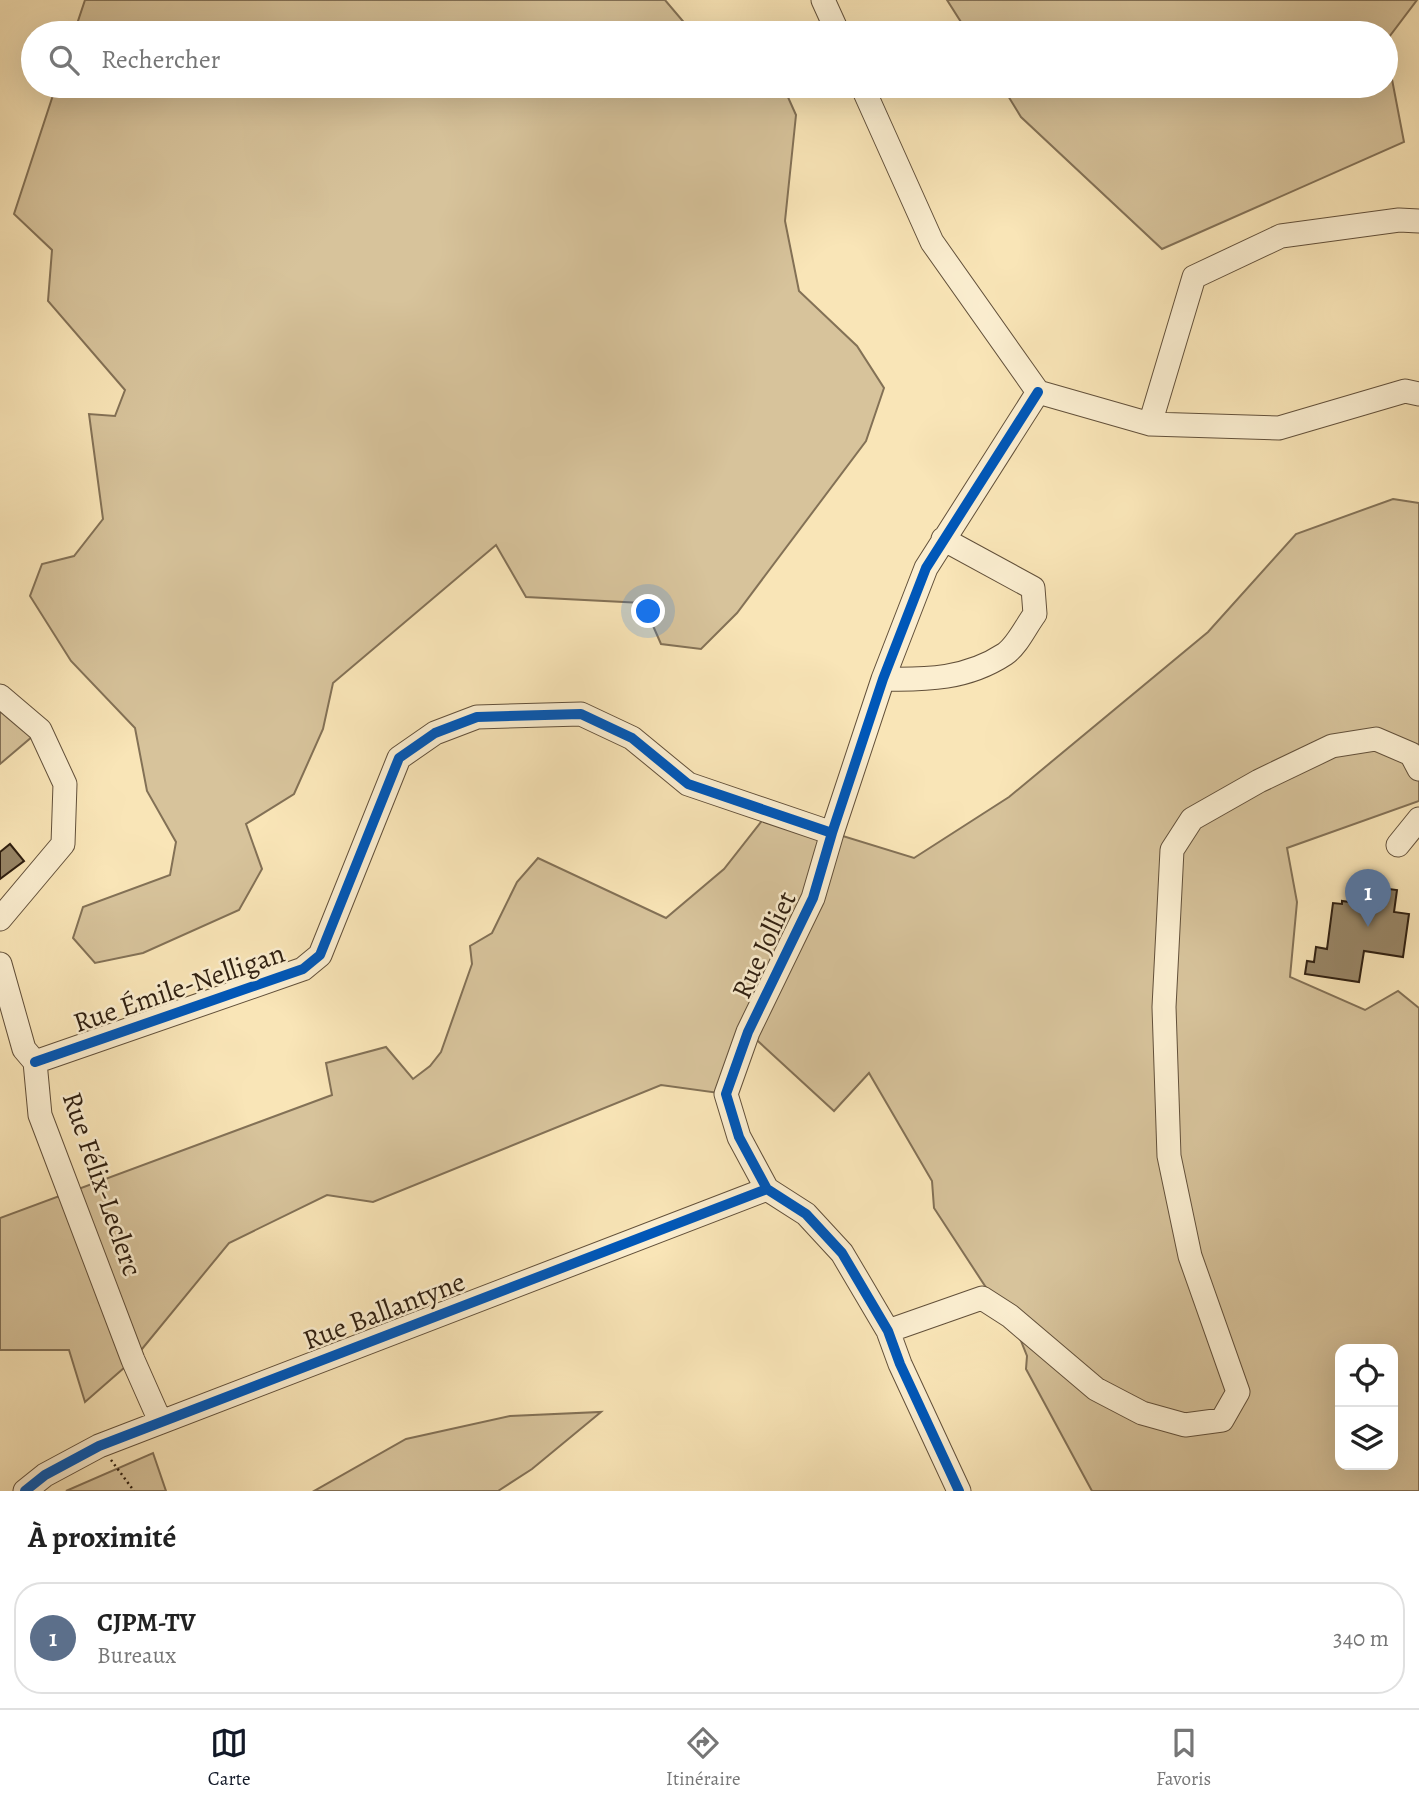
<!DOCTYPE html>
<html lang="fr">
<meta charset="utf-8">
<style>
body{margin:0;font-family:Alegreya,serif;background:#f6f6f6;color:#222}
.controls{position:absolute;right:21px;bottom:21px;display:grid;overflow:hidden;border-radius:14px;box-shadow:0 7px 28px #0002}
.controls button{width:63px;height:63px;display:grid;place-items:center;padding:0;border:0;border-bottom:2px solid #e0e0e0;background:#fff;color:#222;font:35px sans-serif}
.you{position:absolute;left:649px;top:612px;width:24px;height:24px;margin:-18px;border:5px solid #fff;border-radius:50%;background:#1a73e8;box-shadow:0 0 0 10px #1a73e833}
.badge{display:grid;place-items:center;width:46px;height:46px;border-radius:50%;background:#111827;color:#fff;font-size:23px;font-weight:700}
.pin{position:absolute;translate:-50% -58px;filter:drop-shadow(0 2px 4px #0008)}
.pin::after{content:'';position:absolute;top:37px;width:24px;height:21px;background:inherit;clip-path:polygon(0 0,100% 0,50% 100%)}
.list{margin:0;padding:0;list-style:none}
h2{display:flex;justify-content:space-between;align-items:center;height:91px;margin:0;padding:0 28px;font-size:30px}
h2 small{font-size:23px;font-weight:400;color:#767676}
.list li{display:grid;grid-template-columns:46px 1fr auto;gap:21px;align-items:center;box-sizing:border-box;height:112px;margin:0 14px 14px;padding:0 14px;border:2px solid #e0e0e0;border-radius:28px}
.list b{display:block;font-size:26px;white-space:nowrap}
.list p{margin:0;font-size:23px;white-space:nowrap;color:#767676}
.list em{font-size:23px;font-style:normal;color:#767676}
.icon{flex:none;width:38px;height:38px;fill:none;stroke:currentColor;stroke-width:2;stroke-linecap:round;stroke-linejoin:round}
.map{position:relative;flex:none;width:1419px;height:1491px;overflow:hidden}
.search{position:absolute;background:#fff;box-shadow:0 7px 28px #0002;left:21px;right:21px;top:21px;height:77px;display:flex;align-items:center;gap:18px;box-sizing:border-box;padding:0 24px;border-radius:38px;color:#767676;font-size:26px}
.sheet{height:217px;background:#fff}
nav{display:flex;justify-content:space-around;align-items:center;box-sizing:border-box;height:98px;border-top:2px solid #e0e0e0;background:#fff;font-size:19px;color:#767676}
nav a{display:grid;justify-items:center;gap:4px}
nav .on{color:#111827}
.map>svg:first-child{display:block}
.green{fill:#d7c39b;stroke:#837156;stroke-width:2;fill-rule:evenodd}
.building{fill:#988667;stroke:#2f1f10;stroke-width:2}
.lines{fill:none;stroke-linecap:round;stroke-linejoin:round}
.minor-casing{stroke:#62503a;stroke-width:25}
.path{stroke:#2f1f10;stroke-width:2.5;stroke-dasharray:2 3.5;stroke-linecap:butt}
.minor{stroke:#fbeed0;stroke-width:23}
.cycleway-casing{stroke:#fbeed0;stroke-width:15}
.cycleway{stroke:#0057b8;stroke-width:10}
.labels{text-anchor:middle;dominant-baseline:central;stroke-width:5;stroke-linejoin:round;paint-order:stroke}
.street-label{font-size:28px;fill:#2f1f10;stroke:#fbeed0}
</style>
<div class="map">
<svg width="1419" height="1491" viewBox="0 0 1419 1491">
<rect width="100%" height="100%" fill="#f9e5b7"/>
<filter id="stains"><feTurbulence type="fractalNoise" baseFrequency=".00286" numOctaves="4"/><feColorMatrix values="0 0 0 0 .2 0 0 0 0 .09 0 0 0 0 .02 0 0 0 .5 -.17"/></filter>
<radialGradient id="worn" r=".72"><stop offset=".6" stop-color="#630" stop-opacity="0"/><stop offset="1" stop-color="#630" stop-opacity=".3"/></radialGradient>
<path class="green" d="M85,0H665L693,33H74Z
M947,0H1417L1386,41V33H968Z
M1386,48L1404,142L1162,249L1021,117L1002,86H1386Z
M56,86H783L796,115L785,221L799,291L857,346L884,388L866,441L737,613L701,649L661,644L643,603L526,597L496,545L333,683L323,729L294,794L246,824L262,869L239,910L143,953L95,963L73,938L83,907L170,875L176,842L147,791L135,728L71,661L30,596L42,564L74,556L103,519L89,414L115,416L125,390L48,301L52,250L14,214Z
M1393,499L1419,503V801L1287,848L1297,902L1290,977L1365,1010L1398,991L1419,1008V1491H1092L1026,1369L1027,1356L1021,1341L934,1208L932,1181L869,1073L834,1111L748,1032L726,1094L661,1085L373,1202L327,1195L229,1243L133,1360L85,1402L69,1350H0V1218L332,1095L326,1063L386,1047L413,1079L430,1066L441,1052L472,964L470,946L492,933L517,882L538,858L666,918L724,869L768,813L914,858L1009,797L1208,632L1296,534ZM1340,1349H1393V1465H1340Z
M0,703L40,730L0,764Z
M601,1412L532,1469L498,1491H314L406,1439L510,1416Z
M153,1453L166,1491H66Z"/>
<path class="building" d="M10,844L24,861L0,879V852Z
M1381,888L1397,890L1394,912L1409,914L1403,957L1364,951L1359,982L1305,974L1307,961L1314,962L1316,947L1327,949L1333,903L1342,904V901L1379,906Z"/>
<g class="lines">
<g class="minor-casing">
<path id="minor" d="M823,0L838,33
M862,86L932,242L1038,392L1150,424L1279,428L1405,391L1419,394
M1150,424L1194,277L1281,236L1399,220L1419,221
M883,679C927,680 967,679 1005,654C1017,646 1026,626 1035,614L1033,588L943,539
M0,696L40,730L65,784L63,844L0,919
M1398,845L1419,819
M0,964L24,1049L35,1062L40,1115L133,1360L160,1421
M35,1062L303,969L320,955L399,758L435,733L477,717L581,714L632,738L688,784L832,833
M888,1331L982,1298L1010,1316L1096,1389L1142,1413L1185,1425L1222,1420L1238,1392L1190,1256L1169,1156L1164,1007L1172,850L1192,819L1259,781L1332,746L1376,739L1411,754L1419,769
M25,1491L45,1475L99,1446L767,1189
M959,1491L900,1364L888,1331L842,1253L806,1214L767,1189L739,1137L726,1094L748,1032L813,898L832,833L883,679L926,568L1038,392"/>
</g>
<path class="path" d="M111,1460L134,1491"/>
<use href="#minor" class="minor"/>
<g class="cycleway-casing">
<path id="cycleway" d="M35,1062L303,969L320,955L399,758L435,733L477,717L581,714L632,738L688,784L832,833
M25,1491L45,1475L99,1446L767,1189
M959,1491L900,1364L888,1331L842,1253L806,1214L767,1189L739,1137L726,1094L748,1032L813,898L832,833L883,679L926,568L1038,392"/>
</g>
<use href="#cycleway" class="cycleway"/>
</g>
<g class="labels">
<g class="street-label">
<text transform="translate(764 945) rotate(-65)">Rue Jolliet</text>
<text transform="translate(179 988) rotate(-19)">Rue Émile-Nelligan</text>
<text transform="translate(102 1184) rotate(71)">Rue Félix-Leclerc</text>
<text transform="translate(384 1311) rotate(-21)">Rue Ballantyne</text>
</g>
</g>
<rect width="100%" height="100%" filter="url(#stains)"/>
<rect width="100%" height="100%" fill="url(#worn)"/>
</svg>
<div class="controls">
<button><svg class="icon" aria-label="locate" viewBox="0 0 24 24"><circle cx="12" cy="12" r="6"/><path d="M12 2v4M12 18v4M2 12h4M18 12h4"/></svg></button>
<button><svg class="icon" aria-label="layers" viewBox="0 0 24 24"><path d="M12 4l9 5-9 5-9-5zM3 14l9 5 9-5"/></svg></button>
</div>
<div class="you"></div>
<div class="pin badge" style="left:1368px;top:927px;background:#5c6f8a">1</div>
<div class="search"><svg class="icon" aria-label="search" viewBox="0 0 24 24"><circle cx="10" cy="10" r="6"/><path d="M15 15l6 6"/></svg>Rechercher</div>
</div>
<section class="sheet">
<h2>À proximité<small></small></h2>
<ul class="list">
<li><span class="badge" style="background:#5c6f8a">1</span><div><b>CJPM-TV</b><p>Bureaux</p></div><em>340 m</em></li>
</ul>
</section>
<nav>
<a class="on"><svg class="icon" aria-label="map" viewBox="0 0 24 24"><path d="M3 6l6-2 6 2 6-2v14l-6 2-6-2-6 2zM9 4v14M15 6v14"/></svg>Carte</a>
<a><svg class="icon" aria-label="directions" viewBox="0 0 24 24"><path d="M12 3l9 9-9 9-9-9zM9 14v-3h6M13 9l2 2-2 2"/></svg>Itinéraire</a>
<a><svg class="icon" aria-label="saved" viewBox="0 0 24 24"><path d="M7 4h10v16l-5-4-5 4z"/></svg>Favoris</a>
</nav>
